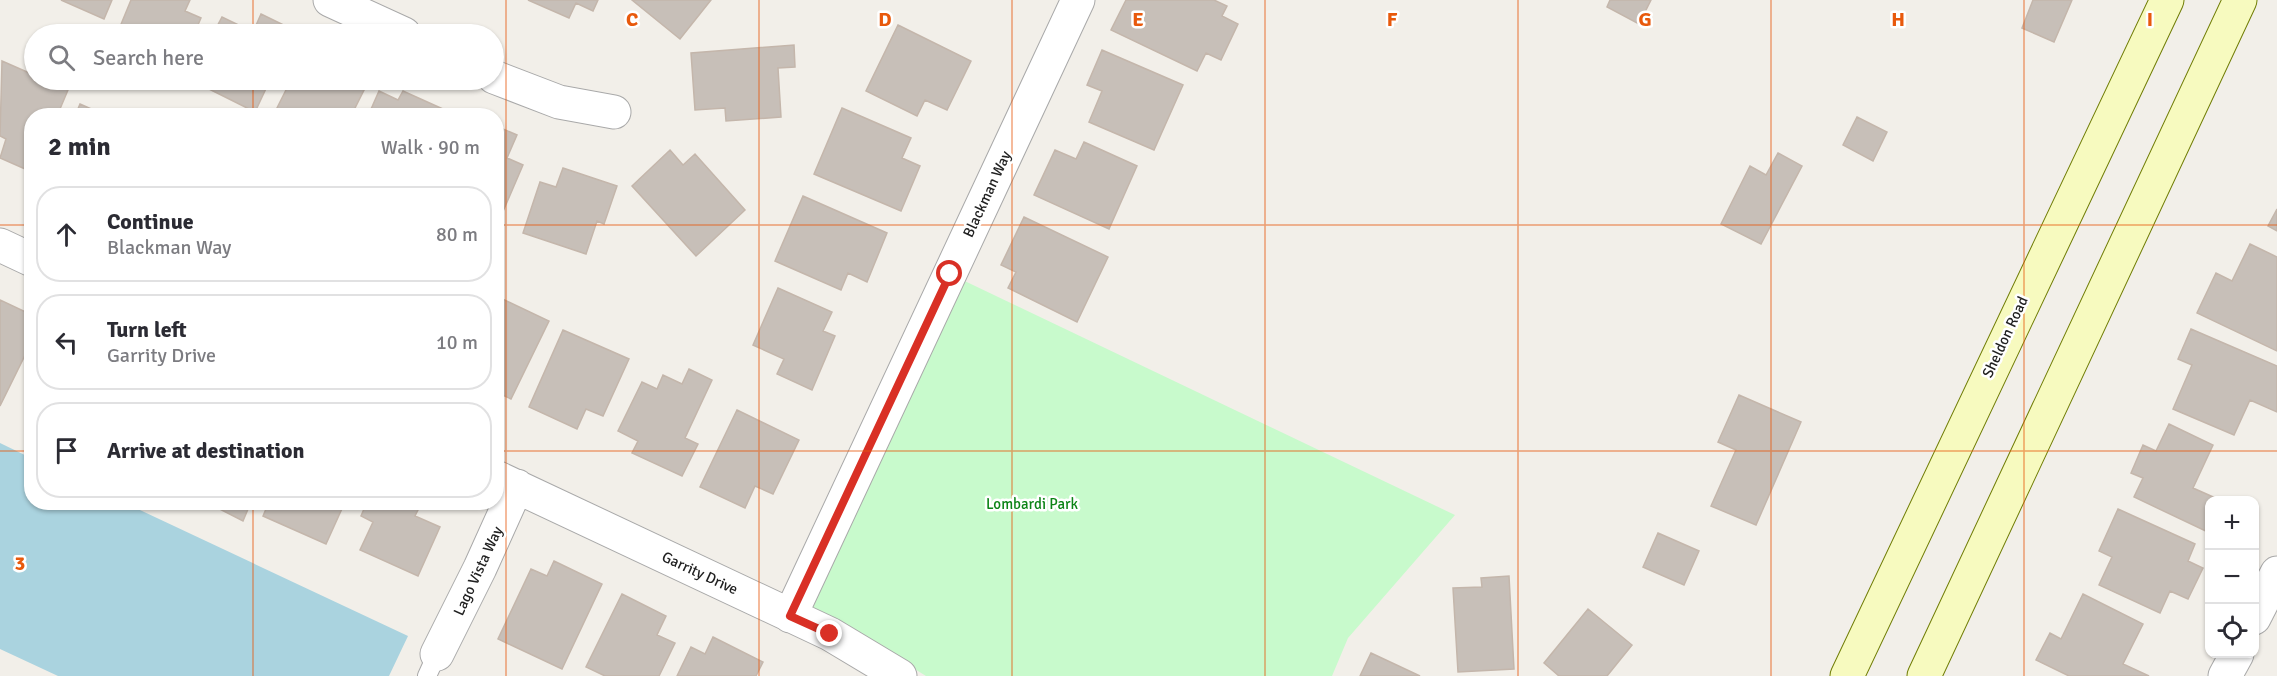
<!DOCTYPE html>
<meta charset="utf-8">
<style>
body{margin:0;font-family:Signika,sans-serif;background:#f7f7f7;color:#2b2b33}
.controls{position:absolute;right:18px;bottom:18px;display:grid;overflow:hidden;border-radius:12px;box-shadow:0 2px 4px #0004}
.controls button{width:54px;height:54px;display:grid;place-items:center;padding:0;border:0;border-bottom:2px solid #e1e1e2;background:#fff;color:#2b2b33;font:30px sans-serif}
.stop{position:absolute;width:18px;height:18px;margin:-14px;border:4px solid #d93025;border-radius:50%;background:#fff}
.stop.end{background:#d93025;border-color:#fff;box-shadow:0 2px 6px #0008}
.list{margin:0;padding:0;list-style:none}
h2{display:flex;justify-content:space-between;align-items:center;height:78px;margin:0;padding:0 24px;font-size:26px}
h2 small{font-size:20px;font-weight:400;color:#7c7c81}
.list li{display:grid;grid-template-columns:39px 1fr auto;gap:18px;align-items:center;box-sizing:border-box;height:96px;margin:0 12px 12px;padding:0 12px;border:2px solid #e1e1e2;border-radius:24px}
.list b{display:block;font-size:22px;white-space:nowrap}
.list p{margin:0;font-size:20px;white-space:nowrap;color:#7c7c81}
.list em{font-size:20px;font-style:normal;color:#7c7c81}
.icon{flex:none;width:33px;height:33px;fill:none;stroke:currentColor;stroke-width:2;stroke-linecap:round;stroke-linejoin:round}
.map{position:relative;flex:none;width:2277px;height:676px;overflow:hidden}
.search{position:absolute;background:#fff;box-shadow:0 2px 4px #0004;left:24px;top:24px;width:480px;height:66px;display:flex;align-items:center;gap:15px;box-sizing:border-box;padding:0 21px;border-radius:33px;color:#7c7c81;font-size:22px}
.panel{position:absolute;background:#fff;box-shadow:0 2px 4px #0004;left:24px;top:108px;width:480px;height:402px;border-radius:24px}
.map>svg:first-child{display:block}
.park{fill:#c8facc}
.water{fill:#aad3df}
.building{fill:#c7bfb8;stroke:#c4b6ab;stroke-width:1.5}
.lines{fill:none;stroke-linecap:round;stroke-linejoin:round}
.service-casing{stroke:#a9a9a9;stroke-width:20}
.minor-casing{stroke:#a9a9a9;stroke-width:35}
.secondary-casing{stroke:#707d05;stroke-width:35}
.service{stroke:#fff;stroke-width:18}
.minor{stroke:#fff;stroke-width:33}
.secondary{stroke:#f7fabf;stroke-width:33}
.route{stroke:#d93025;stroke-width:8}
.grid{fill:none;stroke:#e8590c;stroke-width:1.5;stroke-opacity:0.55}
.labels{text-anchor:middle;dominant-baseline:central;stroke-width:5;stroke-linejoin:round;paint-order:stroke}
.street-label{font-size:15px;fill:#222;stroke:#fff}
.park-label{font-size:15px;fill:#0c8416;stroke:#fff}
.grid-label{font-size:20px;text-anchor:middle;font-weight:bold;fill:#e8590c;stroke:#fff;stroke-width:5;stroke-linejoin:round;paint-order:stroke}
</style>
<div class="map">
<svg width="2277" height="676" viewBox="0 0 2277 676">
<rect width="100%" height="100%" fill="#f2efe9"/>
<path class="park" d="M950,274L1455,515L1348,638L1332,676H926L850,629L790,616Z"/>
<path class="water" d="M0,443L31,458L32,502L125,503L408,636L389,676H58L0,649Z"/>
<path class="building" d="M61,0H112L104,19Z
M131,0H190L185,11L201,18L194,34H117Z
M528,0H598L593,11L576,3L569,18Z
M632,0H711L680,39Z
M1126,0H1214L1227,6L1222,16L1238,24L1221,60L1206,53L1197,71L1111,30Z
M1610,0H1651L1639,24L1607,7Z
M2033,0H2072L2054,42L2022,28Z
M261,14L294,30L292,34H213L222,17L253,32Z
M898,25L971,61L947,110L925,100L917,116L866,91Z
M794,45L795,67L778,68L781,117L726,121L725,108L695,110L691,53Z
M1102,50L1183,85L1154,150L1089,122L1102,91L1087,85Z
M2,61L34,75V80H44L68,90L57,116H32V172L0,158L6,139L0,136Z
M191,80H270L255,112Z
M291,80H348L346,82L364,90L351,116H287L276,110Z
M379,91L398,100L403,91L454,114L368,116Z
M80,104L107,116H75Z
M842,108L911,138L902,158L920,166L901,211L814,174Z
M1857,117L1887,132L1873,161L1843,145Z
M496,126L517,135L507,158L523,165L501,216L496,214Z
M1084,142L1137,166L1109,229L1034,195L1055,150L1076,159Z
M670,150L683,165L695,154L745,210L696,256L632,186Z
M1778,153L1802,166L1761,244L1721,224L1750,166L1766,175Z
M563,168L617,186L604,224L597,221L586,254L523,233L540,182L556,187Z
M803,196L887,233L867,282L848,273L841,290L775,261Z
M2277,209V231L2268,226Z
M1024,217L1108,257L1077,322L1008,288L1016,272L1001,265Z
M2250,244L2277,257V351L2197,313L2216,273L2232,281Z
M778,288L832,312L823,331L835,336L812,390L777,374L784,359L753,345Z
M496,296L549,321L511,399L496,392Z
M0,300L32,315V341L0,406Z
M2191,329L2277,366V412L2250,400L2234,435L2173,409L2192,365L2178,359Z
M563,330L629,359L603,416L586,409L577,429L529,407Z
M689,369L712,380L685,438L698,444L682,476L632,453L638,441L618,431L642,382L657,389L663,375L682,384Z
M1739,395L1801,422L1756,525L1711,506L1736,450L1718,442Z
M737,410L799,440L773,494L755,486L745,508L700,487Z
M2169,424L2213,445L2193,488L2220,500H2210V533L2134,497L2143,478L2131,473L2143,445L2156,451Z
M206,502H251L243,521Z
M269,502H345L326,544L263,516Z
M367,502H422L415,516L440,527L418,576L360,550L373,522L361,516Z
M2118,509L2195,544L2188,561L2203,568L2188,599L2170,591L2160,613L2099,585L2112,557L2099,551Z
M1658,533L1699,551L1684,585L1643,567Z
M554,561L602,584L562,669L498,639L531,569L547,576Z
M1509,576L1514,669L1458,672L1453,588L1482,587L1481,578Z
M622,594L666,616L657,635L675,643L659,676H605L586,667Z
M2083,594L2143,624L2123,664L2149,676H2069L2036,660L2050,633L2061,639Z
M1588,609L1632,645L1607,676H1559L1544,663Z
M713,637L763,662L756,676H677L691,647L705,654Z
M1371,653L1420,676H1360Z"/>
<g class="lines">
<g class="service-casing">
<path id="service" d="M427,676L437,654"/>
</g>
<g class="minor-casing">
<path id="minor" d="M330,0L404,34
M494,77L559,102L614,112
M0,245L32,260
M496,477L830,634L900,676
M790,616L1078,0
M2254,618L2277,573
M437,654L480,568L517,486
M2225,676L2237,654"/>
</g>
<g class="secondary-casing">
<path id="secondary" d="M1847,676L2167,0
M1924,676L2240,0"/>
</g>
<use href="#service" class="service"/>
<use href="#minor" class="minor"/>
<use href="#secondary" class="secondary"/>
</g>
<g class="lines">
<path class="route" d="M830,634L790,616L950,274"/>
</g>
<path class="grid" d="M253,0V34M506,0V676M759,0V676M1012,0V676M1265,0V676M1518,0V676M1771,0V676M2024,0V676M253,80V116M0,225H32M496,225H2277M0,451H32M496,451H2277M253,502V676"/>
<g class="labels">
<g class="street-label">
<text transform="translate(987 194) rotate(-65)">Blackman Way</text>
<text transform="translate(2005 337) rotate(-65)">Sheldon Road</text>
<text transform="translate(478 571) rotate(-65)">Lago Vista Way</text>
<text transform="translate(700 573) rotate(25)">Garrity Drive</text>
</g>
<g class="park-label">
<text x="1032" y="504">Lombardi Park</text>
</g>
</g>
<g class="grid-label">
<text x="632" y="26">C</text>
<text x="885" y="26">D</text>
<text x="1138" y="26">E</text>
<text x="1392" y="26">F</text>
<text x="1645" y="26">G</text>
<text x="1898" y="26">H</text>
<text x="2150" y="26">I</text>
<text x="20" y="570">3</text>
</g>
</svg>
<div class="controls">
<button>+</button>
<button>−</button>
<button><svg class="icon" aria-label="locate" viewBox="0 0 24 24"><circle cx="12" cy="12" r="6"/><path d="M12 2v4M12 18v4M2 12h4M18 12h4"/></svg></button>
</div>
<div class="stop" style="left:950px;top:274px"></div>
<div class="stop end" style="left:830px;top:634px"></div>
<div class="search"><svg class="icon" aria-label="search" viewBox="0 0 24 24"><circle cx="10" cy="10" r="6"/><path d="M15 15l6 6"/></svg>Search here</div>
<section class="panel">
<h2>2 min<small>Walk · 90 m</small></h2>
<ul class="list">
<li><svg class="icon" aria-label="ahead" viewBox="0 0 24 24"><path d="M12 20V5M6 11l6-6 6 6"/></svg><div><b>Continue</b><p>Blackman Way</p></div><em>80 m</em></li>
<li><svg class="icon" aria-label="left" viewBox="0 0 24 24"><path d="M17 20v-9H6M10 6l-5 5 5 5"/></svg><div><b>Turn left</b><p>Garrity Drive</p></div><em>10 m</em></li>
<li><svg class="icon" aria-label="arrive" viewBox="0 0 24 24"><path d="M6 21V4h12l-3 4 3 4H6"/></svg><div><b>Arrive at destination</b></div></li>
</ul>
</section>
</div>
